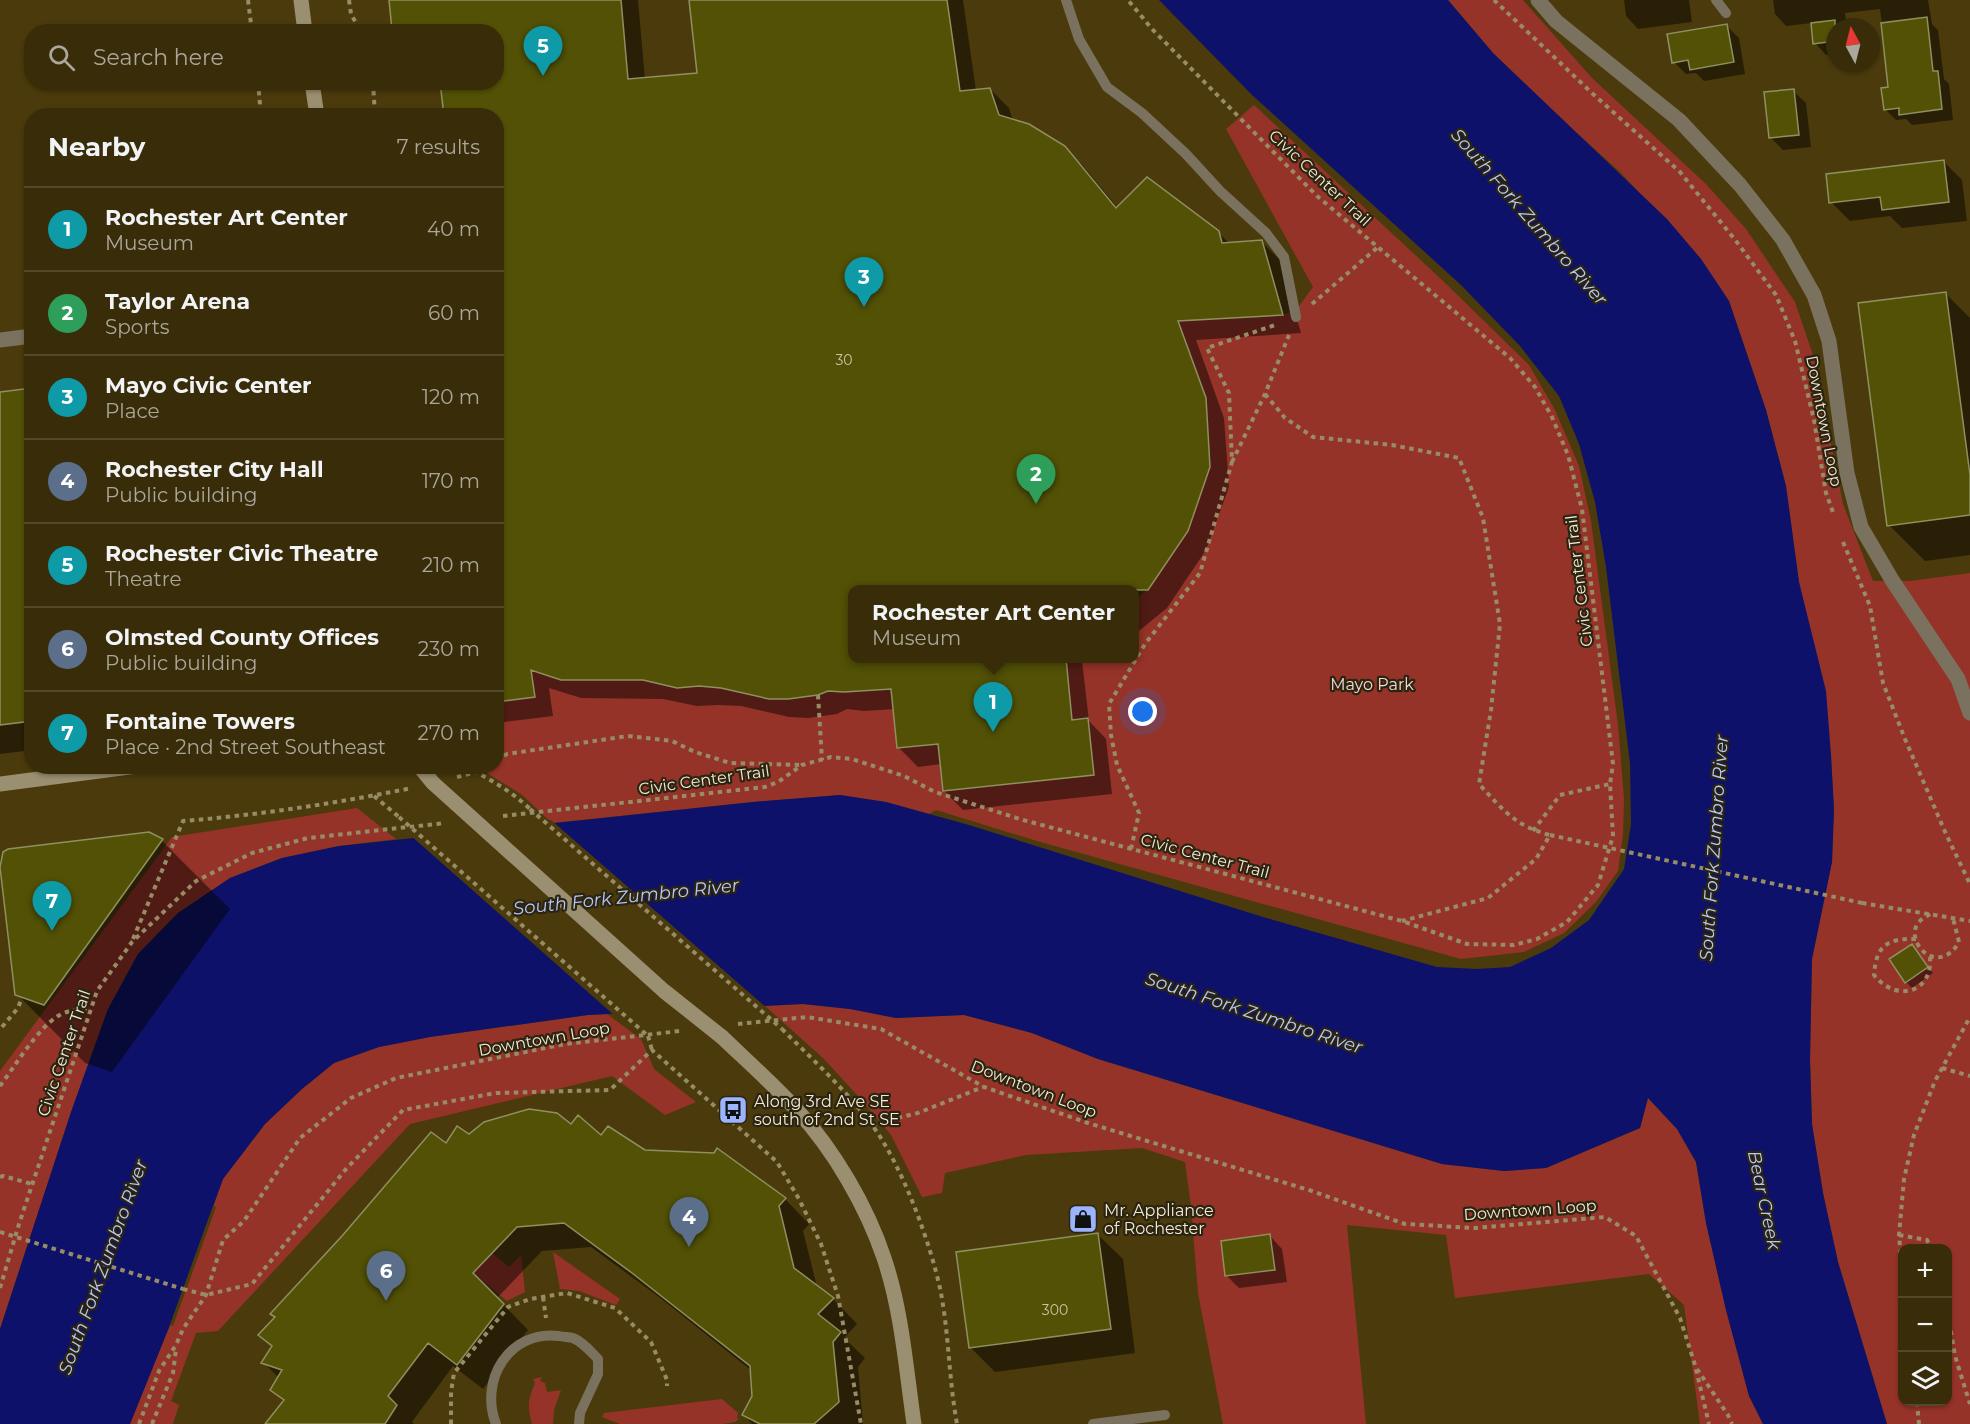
<!DOCTYPE html>
<meta charset="utf-8">
<style>
body{margin:0;font-family:Montserrat,sans-serif;background:#433817;color:#f1f3f6}
.controls{position:absolute;right:18px;bottom:18px;display:grid;overflow:hidden;border-radius:12px;box-shadow:0 2px 4px #0004}
.controls button{width:54px;height:54px;display:grid;place-items:center;padding:0;border:0;border-bottom:2px solid #52482a;background:#382c09;color:#f1f3f6;font:30px sans-serif}
.compass{position:absolute;left:1826px;top:18px;width:54px;height:54px;border-radius:50%;background:#382c09;box-shadow:0 2px 4px #0004;rotate:353deg}
.you{position:absolute;left:1143px;top:712px;width:21px;height:21px;margin:-15px;border:4px solid #fff;border-radius:50%;background:#1a73e8;box-shadow:0 0 0 9px #1a73e833}
.badge{display:grid;place-items:center;width:39px;height:39px;border-radius:50%;background:#9bb4fd;color:#fff;font-size:20px;font-weight:700}
.pin{position:absolute;translate:-50% -50px;filter:drop-shadow(0 2px 3px #0008)}
.pin::after{content:'';position:absolute;top:32px;width:21px;height:18px;background:inherit;clip-path:polygon(0 0,100% 0,50% 100%)}
.popup{position:absolute;left:848px;top:585px;width:291px;height:78px;box-sizing:border-box;display:grid;place-content:center;border-radius:12px;background:#382c09;filter:drop-shadow(0 2px 4px #0005);font-size:20px;white-space:nowrap;color:#aba79c}
.popup b{font-size:22px;color:#f1f3f6}
.popup::after{content:'';position:absolute;left:50%;top:100%;margin-left:-12px;border:12px solid transparent;border-top-color:#382c09}
.list{margin:0;padding:0;list-style:none}
h2{display:flex;justify-content:space-between;align-items:center;height:78px;margin:0;padding:0 24px;font-size:26px}
h2 small{font-size:20px;font-weight:400;color:#aba79c}
.list li{display:grid;grid-template-columns:39px 1fr auto;gap:18px;align-items:center;box-sizing:border-box;height:84px;padding:0 24px;border-top:2px solid #52482a}
.list b{display:block;font-size:22px;white-space:nowrap}
.list p{margin:0;font-size:20px;white-space:nowrap;color:#aba79c}
.list em{font-size:20px;font-style:normal;color:#aba79c}
.icon{flex:none;width:33px;height:33px;fill:none;stroke:currentColor;stroke-width:2;stroke-linecap:round;stroke-linejoin:round}
.map{position:relative;flex:none;width:1970px;height:1424px;overflow:hidden}
.search{position:absolute;background:#382c09;box-shadow:0 2px 4px #0004;left:24px;top:24px;width:480px;height:66px;display:flex;align-items:center;gap:15px;box-sizing:border-box;padding:0 21px;border-radius:24px;color:#aba79c;font-size:22px}
.panel{position:absolute;background:#382c09;box-shadow:0 2px 4px #0004;left:24px;top:108px;width:480px;height:666px;border-radius:24px}
.map>svg:first-child{display:block}
.green{fill:#963328;fill-rule:evenodd}
.water{fill:#0e116a}
.pier{fill:#4b3b0c}
.shadow{fill:#0007}
.building{fill:#525106;stroke:#8f9060;stroke-width:1.5}
.lines{fill:none;stroke-linecap:round;stroke-linejoin:round}
.path{stroke:#988c67;stroke-width:4;stroke-dasharray:4.5 4.5;stroke-linecap:butt}
.service{stroke:#7a725f;stroke-width:10}
.minor{stroke:#7a725f;stroke-width:15}
.secondary{stroke:#9b8f71;stroke-width:15}
.path-bridge{stroke:#988c67;stroke-width:4;stroke-dasharray:4.5 4.5;stroke-linecap:butt}
.secondary-bridge{stroke:#9b8f71;stroke-width:15}
.labels{text-anchor:middle;dominant-baseline:central;stroke-width:4.5;stroke-linejoin:round;paint-order:stroke}
.number-label{font-size:14px;fill:#cbc49f}
.street-label{font-size:16px;fill:#f3ead2;stroke:#2b2411}
.park-label{font-size:16px;fill:#f9d9d4;stroke:#2b2411}
.poi-label{font-size:16px;fill:#f3ead2;stroke:#2b2411;text-anchor:start}
.water-label{font-size:18px;font-style:italic;fill:#b7c9fa;stroke:#2b2411}
</style>
<div class="map">
<svg width="1970" height="1424" viewBox="0 0 1970 1424">
<rect width="100%" height="100%" fill="#4b3b0c"/>
<path class="green" d="M1448,0H1523L1592,78L1707,185L1746,229L1795,302L1814,358L1843,504L1873,581H1910L1970,573V1424H1887L1838,1262L1823,1193L1812,1124L1810,1059L1812,959L1832,862L1834,810L1831,755L1811,636L1799,582L1786,486L1766,410L1729,301L1701,259L1619,171L1548,107L1493,53ZM1902,1248H1948V1402H1902Z
M1254,105L1441,279L1529,365L1555,410L1579,466L1591,521L1618,725L1624,799L1623,835L1618,871L1596,902L1564,933L1524,952L1461,959L1037,841L936,810L929,814L886,802L840,795L753,802L552,823L521,794L477,767L496,766L497,702L535,697L531,670L561,680H643L677,688L699,686L721,688L769,699H788L818,695L828,691L844,692L881,690L891,686L898,748L938,744L943,791L1094,775L1087,718L1072,720L1066,659L1134,658V601L1148,589L1188,531L1210,467L1206,398L1178,321L1283,315L1297,309L1313,287L1226,129Z
M357,808L396,839L339,846L282,858L230,878L178,913L138,954L108,1009L71,1112L0,1329V1071L172,837Z
M803,1004L850,1009L896,1018L964,1015L1032,1033L1098,1059L1442,1164L1504,1171L1546,1168L1640,1128L1648,1098L1677,1129L1696,1162L1706,1223L1726,1310L1749,1396L1763,1424H1700L1684,1305L1649,1274L1455,1298L1446,1235L1347,1225L1366,1424H1223L1198,1293L1191,1206L1185,1162L1142,1148L1026,1155L945,1173L942,1193L922,1197L891,1135L858,1096L824,1059L765,1006Z
M607,1014L641,1039L654,1069L696,1102L665,1115L612,1076L410,1124L218,1331L196,1333L171,1401L179,1405L173,1424H130L170,1325L223,1179L265,1124L302,1089L334,1063L379,1047L430,1037L588,1015Z
M553,1252L620,1299L616,1305L579,1291L560,1289Z
M492,1253L509,1267L521,1255L525,1292L507,1301L473,1273Z
M542,1377L540,1381L545,1383L547,1392L561,1390L554,1410L553,1424H532C527,1406 528,1400 535,1383L533,1379Z
M722,1399L738,1413L737,1418L739,1419L735,1422L723,1424H620L602,1417L604,1413Z"/>
<path class="water" d="M1159,0H1448L1493,53L1667,219L1701,259L1729,301L1766,410L1786,486L1799,582L1826,691L1831,755L1834,810L1832,862L1812,959L1810,1059L1812,1124L1823,1193L1838,1262L1887,1424H1763L1749,1396L1726,1310L1706,1223L1696,1162L1677,1129L1648,1098L1640,1128L1546,1168L1504,1171L1442,1164L1098,1059L1032,1033L964,1015L896,1018L850,1009L803,1004L588,1015L430,1037L379,1047L334,1063L302,1089L265,1124L223,1179L170,1325L130,1424H0V1329L71,1112L108,1009L138,954L178,913L230,878L282,858L339,846L753,802L840,795L886,802L969,825L1263,917L1437,967L1477,969L1510,967L1551,948L1589,920L1624,869L1631,824L1630,763L1606,567L1595,502L1579,444L1559,396L1520,346L1461,285L1251,94Z"/>
<path class="pier" d="M551,820L768,1009L615,1016L410,835Z
M213,1206L216,1207L173,1326L170,1325Z"/>
<path class="shadow" d="M391,0H638L645,79L699,75L690,0H963L976,91L990,89L1009,108L1013,121L1064,147L1084,167L1118,208L1218,232L1230,244L1261,241L1280,260L1301,333L1196,340L1224,418L1229,487L1206,550L1167,608L1134,635V590H852V658H1089L1082,661L1089,721L1106,739L1112,794L963,810L944,791L941,764L918,767L899,748L895,709L864,711L847,709L837,714L808,718L789,717L741,706L719,705L697,706L663,699L581,698L549,688L553,716L496,723V32H396L394,30Z
M1624,0H1689L1692,22L1638,29L1626,16Z
M1773,0H1928L1932,24L1938,30L1944,79L1949,84L1953,120L1912,125L1906,119L1896,120L1885,109L1890,89L1880,9L1845,13L1847,27H1835V53L1826,55L1815,43L1812,23L1786,26L1775,14Z
M1726,25L1739,38L1745,74L1704,81L1696,73L1686,74L1674,62Z
M1793,91L1806,103L1811,147L1783,150L1771,138Z
M1944,162L1962,180L1967,221L1902,228L1890,216L1850,221L1831,202Z
M1945,293L1970,318V555L1925,561L1889,525Z
M32,390V750L0,754V394Z
M149,834L162,841L230,909L112,1072L85,1063L17,994Z
M1911,946L1933,973L1912,988L1906,982Z
M571,1126L785,1199L809,1224L803,1231L817,1287L833,1299L857,1324L844,1338L865,1358L858,1367L863,1424H752L744,1415L754,1396L752,1371L659,1297L591,1247L542,1251L497,1298L528,1330L483,1389L453,1366L412,1422L414,1424H266L285,1402L272,1389L279,1378L263,1362L273,1348L260,1335L446,1146L469,1136Z
M1098,1235L1123,1259L1135,1353L995,1372L970,1347Z
M1270,1236L1282,1249L1287,1282L1239,1288L1227,1276L1222,1242Z"/>
<path class="building" d="M389,0H621L628,79L697,73L689,0H947L960,91L990,88L999,115L1029,124L1065,146L1116,208L1147,177L1219,231L1222,243L1262,240L1283,315L1178,321L1206,398L1210,467L1188,531L1148,590H852V658H1066L1072,720L1088,718L1094,775L943,791L938,744L897,748L891,689L844,692L828,691L818,695L788,699H769L721,688L699,686L677,688L643,680H561L531,670L535,697L496,702V116H444L440,82H496V32H434L433,25L392,30Z
M1927,17L1933,71H1938L1942,109L1899,115V108L1884,110L1881,88L1888,87L1881,23Z
M1835,20V41L1813,44L1811,23Z
M1727,24L1734,62L1690,70L1688,60L1672,63L1667,34Z
M1794,89L1799,135L1769,138L1764,92Z
M1944,160L1949,202L1882,210L1880,197L1829,203L1826,174Z
M1946,292L1970,475V515L1887,526L1858,303Z
M32,388V721L0,725V392Z
M149,832L163,839L44,1005L15,995L0,867L3,852L8,849Z
M1912,944L1928,967L1905,983L1889,959Z
M529,1109L557,1113L571,1124L578,1115L601,1135L608,1126L645,1150L714,1153L717,1148L786,1198L779,1206L794,1268L834,1298L818,1314L841,1332L833,1342L839,1402L814,1424H760L742,1415L752,1396L750,1366L632,1273L564,1223L517,1227L473,1273L504,1304L457,1365L428,1343L388,1396L397,1405L385,1424H265L284,1400L270,1390L282,1370L261,1363L272,1346L258,1335L275,1317L270,1314L342,1236L431,1132L446,1143L457,1126L469,1134L484,1122Z
M1098,1233L1111,1329L969,1348L956,1252Z
M1270,1234L1275,1270L1225,1276L1221,1241Z"/>
<g class="lines">
<path class="path" d="M248,0L252,32
M349,0L351,14L361,32
M1494,0L1593,94L1680,172L1736,241L1776,295L1795,341L1814,420L1826,493L1834,515
M258,82L261,116
M373,82L375,116
M1312,304L1378,247
M1265,394L1285,418L1313,437L1392,445L1459,458L1483,518L1500,624L1491,710L1479,784C1503,810 1515,826 1550,835L1536,859L1488,898L1402,921
M1232,462L1265,394L1289,335
M1843,542L1870,606L1883,683L1905,739L1946,834L1970,884
M818,695L822,760
M496,760L507,754L628,736L672,741L695,752L730,763L802,765
M466,766C490,780 510,790 530,809
M457,777L476,772L486,766
M374,796L399,817
M503,816L765,787L778,782L802,765L831,757L852,759L904,776L935,792L1023,820L1402,921L1467,944L1514,945L1537,939L1567,922L1598,885L1613,836L1610,784L1613,764L1582,509L1568,455L1552,417L1535,387L1510,358L1317,196L1152,29L1128,0
M1533,831L1560,795L1610,784
M1131,849L1139,813L1117,765L1111,735L1109,704L1145,644L1200,573L1232,462L1229,393L1207,348L1278,324
M1862,903L1970,921
M1930,914C1926,917 1921,919 1918,923C1904,942 1938,978 1959,942L1953,918
M133,939L183,821C260,815 337,803 412,788
M1916,939C1887,938 1876,946 1874,975C1896,1003 1933,993 1930,957
M738,1024L807,1017L881,1029L984,1087L1088,1123L1312,1191L1405,1224L1475,1228L1605,1217L1636,1236L1680,1318L1695,1365L1709,1424
M2,1027L18,1008L22,997
M782,1029C813,1060 846,1090 872,1125C902,1165 931,1244 941,1293C949,1336 949,1381 957,1424
M648,1036L652,1050
M1942,1068L1970,1076
M0,1086C15,1066 37,1029 58,1016C68,1010 79,1009 90,1008
M872,1126L884,1121L918,1113L983,1087
M0,1177L3,1176L32,1184
M1899,1235L1927,1240L1931,1248
M1902,1272L1899,1235L1904,1179L1914,1135L1935,1081L1970,1017
M0,1288L19,1224L97,991L132,942L196,881L252,853L308,838L445,823
M183,1289L206,1295L252,1284L346,1169L403,1110L496,1093L610,1090L652,1050L777,1162L799,1199L821,1244L838,1296L861,1424
M543,1297L546,1318
M1948,1313L1955,1356L1970,1404
M1697,1369L1728,1415L1732,1424
M1917,1402L1919,1424
M139,1424L159,1371L176,1345L183,1329L206,1295L223,1240L244,1221L300,1138L351,1098L396,1078L565,1044L680,1031
M152,1424L173,1373L176,1349
M451,1424V1392L454,1373L508,1307L530,1299L567,1293L615,1308L651,1342L667,1380V1386"/>
<path class="service" d="M1066,0L1079,39L1107,87L1142,113L1186,154L1220,191L1266,233L1284,257L1296,317
M1716,0L1726,13
M496,1424C479,1380 509,1330 559,1336C563,1337 569,1337 573,1338C583,1342 591,1352 598,1359V1374L580,1413L579,1424
M1093,1424L1165,1415"/>
<path class="minor" d="M1538,0L1556,21L1679,120L1740,185L1783,240L1814,295L1829,341L1847,473L1861,527L1892,580L1958,679L1970,713
M0,340L32,336"/>
<path class="secondary" d="M301,0L305,32
M312,82L317,116
M419,766L433,783
M0,784L137,766
M722,1037C747,1061 774,1085 797,1110C834,1150 867,1207 884,1258C902,1311 906,1369 914,1424"/>
<path class="path-bridge" d="M530,809L782,1029
M399,817L648,1036
M1550,835L1862,903
M0,1232L183,1289"/>
<path class="secondary-bridge" d="M433,783L664,991L722,1037"/>
</g>
<defs>
<g id="bus-square" transform="scale(1.5)"><rect x="-9" y="-9" width="18" height="18" rx="4" fill="#9bb4fd" stroke="#2b2411"/><path d="M-5-6H5V4H4V6H2V4H-2V6H-4V4H-5ZM-3.5-4V0h7V-4ZM-3.5 1.2v1.5H-2V1.2ZM2 1.2v1.5H3.5V1.2Z" fill="#111"/></g>
<g id="shop-square" transform="scale(1.5)"><rect x="-9" y="-9" width="18" height="18" rx="4" fill="#9bb4fd" stroke="#2b2411"/><path d="M-5-2.5h2.3a2.7 3.5 0 0 1 5.4 0H5L5.5 6h-11ZM-1.5-2.5h3a1.5 2.3 0 0 0-3 0Z" fill="#111"/></g>
</defs>
<g fill-rule="evenodd">
<use href="#bus-square" x="733" y="1110"/>
<use href="#shop-square" x="1083" y="1219"/>
</g>
<g class="labels">
<g class="number-label">
<text x="844" y="360">30</text>
<text x="1055" y="1310">300</text>
</g>
<g class="street-label">
<text transform="translate(1320 178) rotate(43)">Civic Center Trail</text>
<text transform="translate(1824 421) rotate(79)">Downtown Loop</text>
<text transform="translate(1579 581) rotate(-97)">Civic Center Trail</text>
<text transform="translate(704 780) rotate(-8)">Civic Center Trail</text>
<text transform="translate(1205 856) rotate(15)">Civic Center Trail</text>
<text transform="translate(544 1039) rotate(-10)">Downtown Loop</text>
<text transform="translate(64 1053) rotate(-71)">Civic Center Trail</text>
<text transform="translate(1034 1089) rotate(21)">Downtown Loop</text>
<text transform="translate(1530 1210) rotate(-4)">Downtown Loop</text>
</g>
<g class="park-label">
<text x="1372" y="684">Mayo Park</text>
</g>
<g class="poi-label">
<text x="754" y="1101">Along 3rd Ave SE<tspan x="754" dy="18">south of 2nd St SE</tspan></text>
<text x="1104" y="1210">Mr. Appliance<tspan x="1104" dy="18">of Rochester</tspan></text>
</g>
<g class="water-label">
<text transform="translate(1529 217) rotate(49)">South Fork Zumbro River</text>
<text transform="translate(1714 848) rotate(-86)">South Fork Zumbro River</text>
<text transform="translate(626 897) rotate(-6)">South Fork Zumbro River</text>
<text transform="translate(1254 1013) rotate(18)">South Fork Zumbro River</text>
<text transform="translate(1764 1200) rotate(78)">Bear Creek</text>
<text transform="translate(103 1267) rotate(-70)">South Fork Zumbro River</text>
</g>
</g>
</svg>
<div class="controls">
<button>+</button>
<button>−</button>
<button><svg class="icon" aria-label="layers" viewBox="0 0 24 24"><path d="M12 4l9 5-9 5-9-5zM3 14l9 5 9-5"/></svg></button>
</div>
<svg class="compass" viewBox="-18 -18 36 36"><path d="M0-13l5 13h-10z" fill="#e53935"/><path d="M0 13l5-13h-10z" fill="#aba79c"/></svg>
<div class="you"></div>
<div class="pin badge" style="left:993px;top:732px;background:#0f9aa8">1</div>
<div class="popup"><b>Rochester Art Center</b>Museum</div>
<div class="pin badge" style="left:1036px;top:504px;background:#2e9e5b">2</div>
<div class="pin badge" style="left:864px;top:307px;background:#0f9aa8">3</div>
<div class="pin badge" style="left:689px;top:1247px;background:#5c6f8a">4</div>
<div class="pin badge" style="left:543px;top:76px;background:#0f9aa8">5</div>
<div class="pin badge" style="left:386px;top:1301px;background:#5c6f8a">6</div>
<div class="pin badge" style="left:52px;top:931px;background:#0f9aa8">7</div>
<div class="search"><svg class="icon" aria-label="search" viewBox="0 0 24 24"><circle cx="10" cy="10" r="6"/><path d="M15 15l6 6"/></svg>Search here</div>
<section class="panel">
<h2>Nearby<small>7 results</small></h2>
<ul class="list">
<li><span class="badge" style="background:#0f9aa8">1</span><div><b>Rochester Art Center</b><p>Museum</p></div><em>40 m</em></li>
<li><span class="badge" style="background:#2e9e5b">2</span><div><b>Taylor Arena</b><p>Sports</p></div><em>60 m</em></li>
<li><span class="badge" style="background:#0f9aa8">3</span><div><b>Mayo Civic Center</b><p>Place</p></div><em>120 m</em></li>
<li><span class="badge" style="background:#5c6f8a">4</span><div><b>Rochester City Hall</b><p>Public building</p></div><em>170 m</em></li>
<li><span class="badge" style="background:#0f9aa8">5</span><div><b>Rochester Civic Theatre</b><p>Theatre</p></div><em>210 m</em></li>
<li><span class="badge" style="background:#5c6f8a">6</span><div><b>Olmsted County Offices</b><p>Public building</p></div><em>230 m</em></li>
<li><span class="badge" style="background:#0f9aa8">7</span><div><b>Fontaine Towers</b><p>Place · 2nd Street Southeast</p></div><em>270 m</em></li>
</ul>
</section>
</div>
